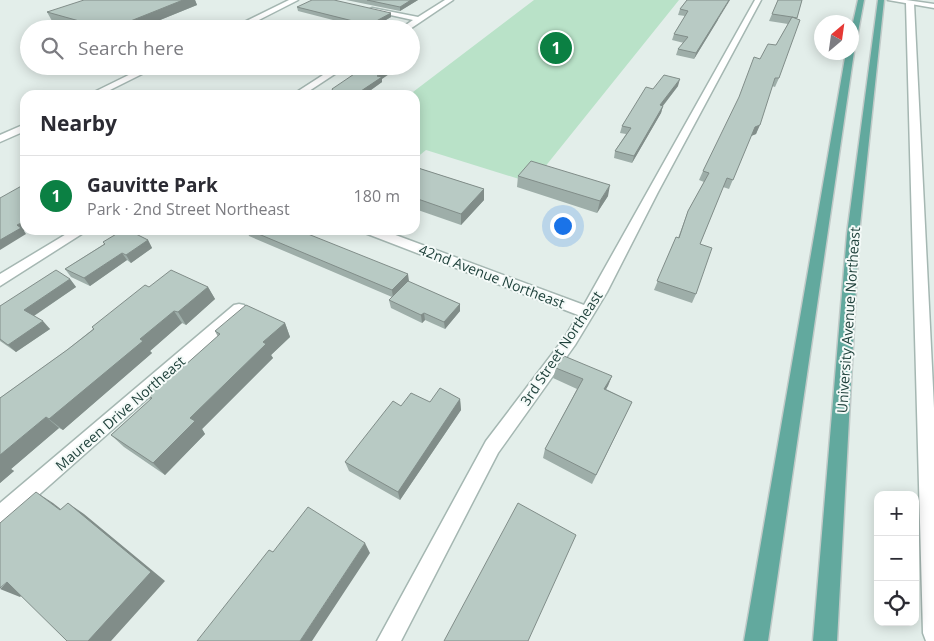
<!DOCTYPE html>
<meta charset="utf-8">
<style>
body{margin:0;font-family:"Open Sans",sans-serif;background:#f2f2f3;color:#2b2b33}
.controls{position:absolute;right:15px;bottom:15px;display:grid;overflow:hidden;border-radius:10px;box-shadow:0 2px 12px #0003}
.controls button{width:45px;height:45px;display:grid;place-items:center;padding:0;border:0;border-bottom:1px solid #e1e1e2;background:#fff;color:#2b2b33;font:25px sans-serif}
.compass{position:absolute;left:814px;top:15px;width:45px;height:45px;border-radius:50%;background:#fff;box-shadow:0 2px 12px #0003;rotate:29deg}
.you{position:absolute;left:562px;top:225px;width:18px;height:18px;margin:-12px;border:4px solid #fff;border-radius:50%;background:#1a73e8;box-shadow:0 0 0 8px #1a73e833}
.badge{display:grid;place-items:center;width:32px;height:32px;border-radius:50%;background:#0b8043;color:#fff;font-size:16px;font-weight:700}
.pin{position:absolute;translate:-50% -50%;border:2px solid #fff;box-shadow:0 1px 5px #0006}
.list{margin:0;padding:0;list-style:none}
h2{display:flex;justify-content:space-between;align-items:center;height:65px;margin:0;padding:0 20px;font-size:21px}
h2 small{font-size:16px;font-weight:400;color:#7c7c81}
.list li{display:grid;grid-template-columns:32px 1fr auto;gap:15px;align-items:center;box-sizing:border-box;height:80px;padding:0 20px;border-top:1px solid #e1e1e2}
.list b{display:block;font-size:19px;white-space:nowrap}
.list p{margin:0;font-size:16px;white-space:nowrap;color:#7c7c81}
.list em{font-size:16px;font-style:normal;color:#7c7c81}
.icon{flex:none;width:28px;height:28px;fill:none;stroke:currentColor;stroke-width:2;stroke-linecap:round;stroke-linejoin:round}
.map{position:relative;flex:none;width:934px;height:641px;overflow:hidden}
.search{position:absolute;background:#fff;box-shadow:0 2px 12px #0003;left:20px;top:20px;width:400px;height:55px;display:flex;align-items:center;gap:12px;box-sizing:border-box;padding:0 18px;border-radius:28px;color:#7c7c81;font-size:19px}
.panel{position:absolute;background:#fff;box-shadow:0 2px 12px #0003;left:20px;top:90px;width:400px;height:145px;border-radius:15px}
.map>svg:first-child{display:block}
.green{fill:#b9e2c8}
.lines{fill:none;stroke-linecap:round;stroke-linejoin:round}
.minor-casing{stroke:#a5b7b2;stroke-width:3}
.tertiary-casing{stroke:#a5b7b2;stroke-width:3}
.primary-casing{stroke:#c1cac8;stroke-width:3}
.minor{fill:#fff;fill-rule:evenodd}
.tertiary{fill:#fff;fill-rule:evenodd}
.primary{fill:#62a99e;fill-rule:evenodd}
.wall{fill:#9eaea9}
.shaded-wall{fill:#818d89}
.building{fill:#b8cac4;stroke:#818d89}
.labels{text-anchor:middle;dominant-baseline:central;stroke-width:4;stroke-linejoin:round;paint-order:stroke}
.street-label{font-size:14px;fill:#20423c;stroke:#f4faf8}
</style>
<div class="map">
<svg width="934" height="641" viewBox="0 0 934 641">
<rect width="100%" height="100%" fill="#e3eeea"/>
<path class="green" d="M534,0H679L532,183L426,150L415,159V95H409Z"/>
<g class="lines">
<g class="minor-casing">
<path id="minor" d="M445,0H453L410,29H400L413,20L368,10L372,8L418,17Z
M755,0H761L658,192L607,292L575,345L498,453L401,641H377L486,441L565,337L578,315L365,233L364,230H382L584,305Z
M910,1L914,3L934,408V641H926L923,633L906,3Z
M337,66H347L303,95H292Z
M73,230H88L0,286V274Z
M239,304L244,305L246,309L244,313L7,523L0,526V503L234,305Z"/>
</g>
<g class="tertiary-casing">
<path id="tertiary" d="M289,0H298L241,29H230Z
M888,0H906L934,4V8Z
M147,66H158L100,95H88Z
M25,124V131L0,142V135Z"/>
</g>
<g class="primary-casing">
<path id="primary" d="M858,0H864L856,43L852,45V27Z
M878,0H884L859,234L837,641H813L847,234Z
M852,50L854,52L768,641H744L846,52H852Z"/>
</g>
<use href="#minor" class="minor"/>
<use href="#tertiary" class="tertiary"/>
<use href="#primary" class="primary"/>
</g>
<path class="wall" d="M118,0H195L197,5L138,29H80L52,21L47,12Z
M346,0H418L400,11Z
M687,0L718,20L694,59L676,55L678,49L684,43L672,40L674,34L685,16L678,15L680,9Z
M778,0H802L779,78L775,87L772,86L756,134L751,136L729,189L723,187L700,244L696,294L692,303L654,290L676,237L678,238L688,211L704,182L699,180L703,171L760,59L776,45L788,24L769,21Z
M297,7L391,13V17L371,29H368L298,11Z
M382,79V82L364,95H333L332,89Z
M678,86L663,106L661,113L632,163L614,158L615,151L626,134L620,133L622,126L653,89Z
M415,167L484,189V200L461,225L415,209Z
M518,176L608,196L597,213L517,187Z
M247,230H298L409,282L460,304V311L445,329L425,320L422,323L391,308L389,300L392,297L249,236Z
M148,240L152,248L131,263L127,260L90,286L71,277L65,269L104,244L103,242Z
M70,279L76,287L34,316L50,329L16,352L0,341V306Z
M149,287H208L215,299L186,325L182,323L150,351L152,353L63,430L59,428L11,469L14,471L0,483V398L67,350L93,329L92,327Z
M285,323L290,337L271,355L273,358L202,429L205,434L165,475L124,447L111,435L150,400L147,395L183,367L218,337L215,331Z
M556,368L612,376L606,389L632,402L592,484L543,458L545,449L577,389L553,378Z
M460,399L461,410L400,500L349,471L345,462L401,406Z"/>
<path class="shaded-wall" d="M183,0H195L197,5L138,29H119L118,26Z
M411,0H418L400,11V7Z
M729,0H730L694,59L696,53Z
M391,13V17L370,29L369,25Z
M98,21L102,29H93L90,24Z
M392,66H401L382,79V82L364,95H358V93L377,76Z
M680,79L678,86L658,112L660,105Z
M663,106L661,113L632,163L634,156Z
M760,125L756,134L751,136L755,127Z
M610,185L608,196L597,213L600,201Z
M484,189V200L461,225V214Z
M25,221V230L24,231L26,234L0,250V240L17,225Z
M148,240L152,248L131,263L126,255Z
M122,253L127,260L90,286L84,278Z
M408,274L409,281L393,298L392,290Z
M70,279L76,287L32,317L24,310Z
M208,287L215,299L186,325L178,312Z
M460,304V311L445,329L444,322Z
M174,311L182,323L150,351L152,353L63,430L49,419L140,339Z
M424,313L425,320L422,323L421,315Z
M43,321L50,329L16,352L8,345Z
M285,323L290,337L271,355L273,358L202,429L205,434L165,475L153,463L190,418L263,342Z
M612,376L608,386L600,399L604,389Z
M460,399L461,410L400,500L398,492Z
M46,417L59,428L11,469L14,471L0,483V455Z
M36,492L53,503L76,521L60,510Z
M68,503L84,514L165,581L111,641H88Z
M365,543L370,553L312,641H300Z
M7,582L27,590L20,597L0,589Z"/>
<path class="building" d="M84,0H183L118,26L98,21L90,24L47,12Z
M312,0H334L391,13L369,25L297,7Z
M367,0H411L400,7Z
M687,0H729L696,53L678,49L688,37L674,34L688,11L680,9Z
M778,0H802L797,18L792,17L800,20L779,78H775L760,125L755,127L733,180L727,178L700,244L712,248L696,294L657,281L676,237L679,238L688,211L709,173L703,171L739,97L754,57L760,59L768,44L776,45L792,17L772,14Z
M366,66H392L377,76L382,77L358,93L353,92L349,95H335L332,89Z
M664,75L680,79L660,105L663,106L634,156L615,151L631,128L622,126L646,87L653,89Z
M531,161L610,185L600,201L518,176Z
M415,167L484,189L461,214L415,198Z
M25,184V221L17,225L21,228L0,240V198Z
M123,230H128L148,240L126,255L122,253L84,278L65,269L105,244L103,242Z
M249,230H298L408,274L392,290Z
M56,270L70,279L24,310L43,321L8,345L0,339V306Z
M171,270L208,287L178,312L174,311L140,339L143,341L49,419L46,417L0,455V398L67,350L94,329L92,327L145,285L149,287Z
M408,281L460,304L444,322L424,313L421,315L389,300Z
M246,305L285,323L263,342L266,344L190,418L195,421L153,463L111,435L152,398L147,395L180,365L183,367L220,334L215,331Z
M564,356L612,376L604,389L632,402L596,475L545,449L583,379L556,368Z
M440,388L460,399L398,492L345,462L393,401L401,406L411,393L430,402Z
M36,492L60,510L68,503L151,572L88,641H67L7,582L0,588V523Z
M518,503L576,535L528,641H444Z
M308,507L365,543L300,641H197L269,550L273,552Z"/>
<g class="labels">
<g class="street-label">
<text transform="translate(492 276) rotate(21)">42nd Avenue Northeast</text>
<text transform="translate(848 320) rotate(-86)">University Avenue Northeast</text>
<text transform="translate(561 348) rotate(-56)">3rd Street Northeast</text>
<text transform="translate(120 413) rotate(-41)">Maureen Drive Northeast</text>
</g>
</g>
</svg>
<div class="controls">
<button>+</button>
<button>−</button>
<button><svg class="icon" aria-label="locate" viewBox="0 0 24 24"><circle cx="12" cy="12" r="6"/><path d="M12 2v4M12 18v4M2 12h4M18 12h4"/></svg></button>
</div>
<svg class="compass" viewBox="-18 -18 36 36"><path d="M0-13l5 13h-10z" fill="#e53935"/><path d="M0 13l5-13h-10z" fill="#7c7c81"/></svg>
<div class="you"></div>
<div class="pin badge" style="left:556px;top:48px">1</div>
<div class="search"><svg class="icon" aria-label="search" viewBox="0 0 24 24"><circle cx="10" cy="10" r="6"/><path d="M15 15l6 6"/></svg>Search here</div>
<section class="panel">
<h2>Nearby<small></small></h2>
<ul class="list">
<li><span class="badge">1</span><div><b>Gauvitte Park</b><p>Park · 2nd Street Northeast</p></div><em>180 m</em></li>
</ul>
</section>
</div>
